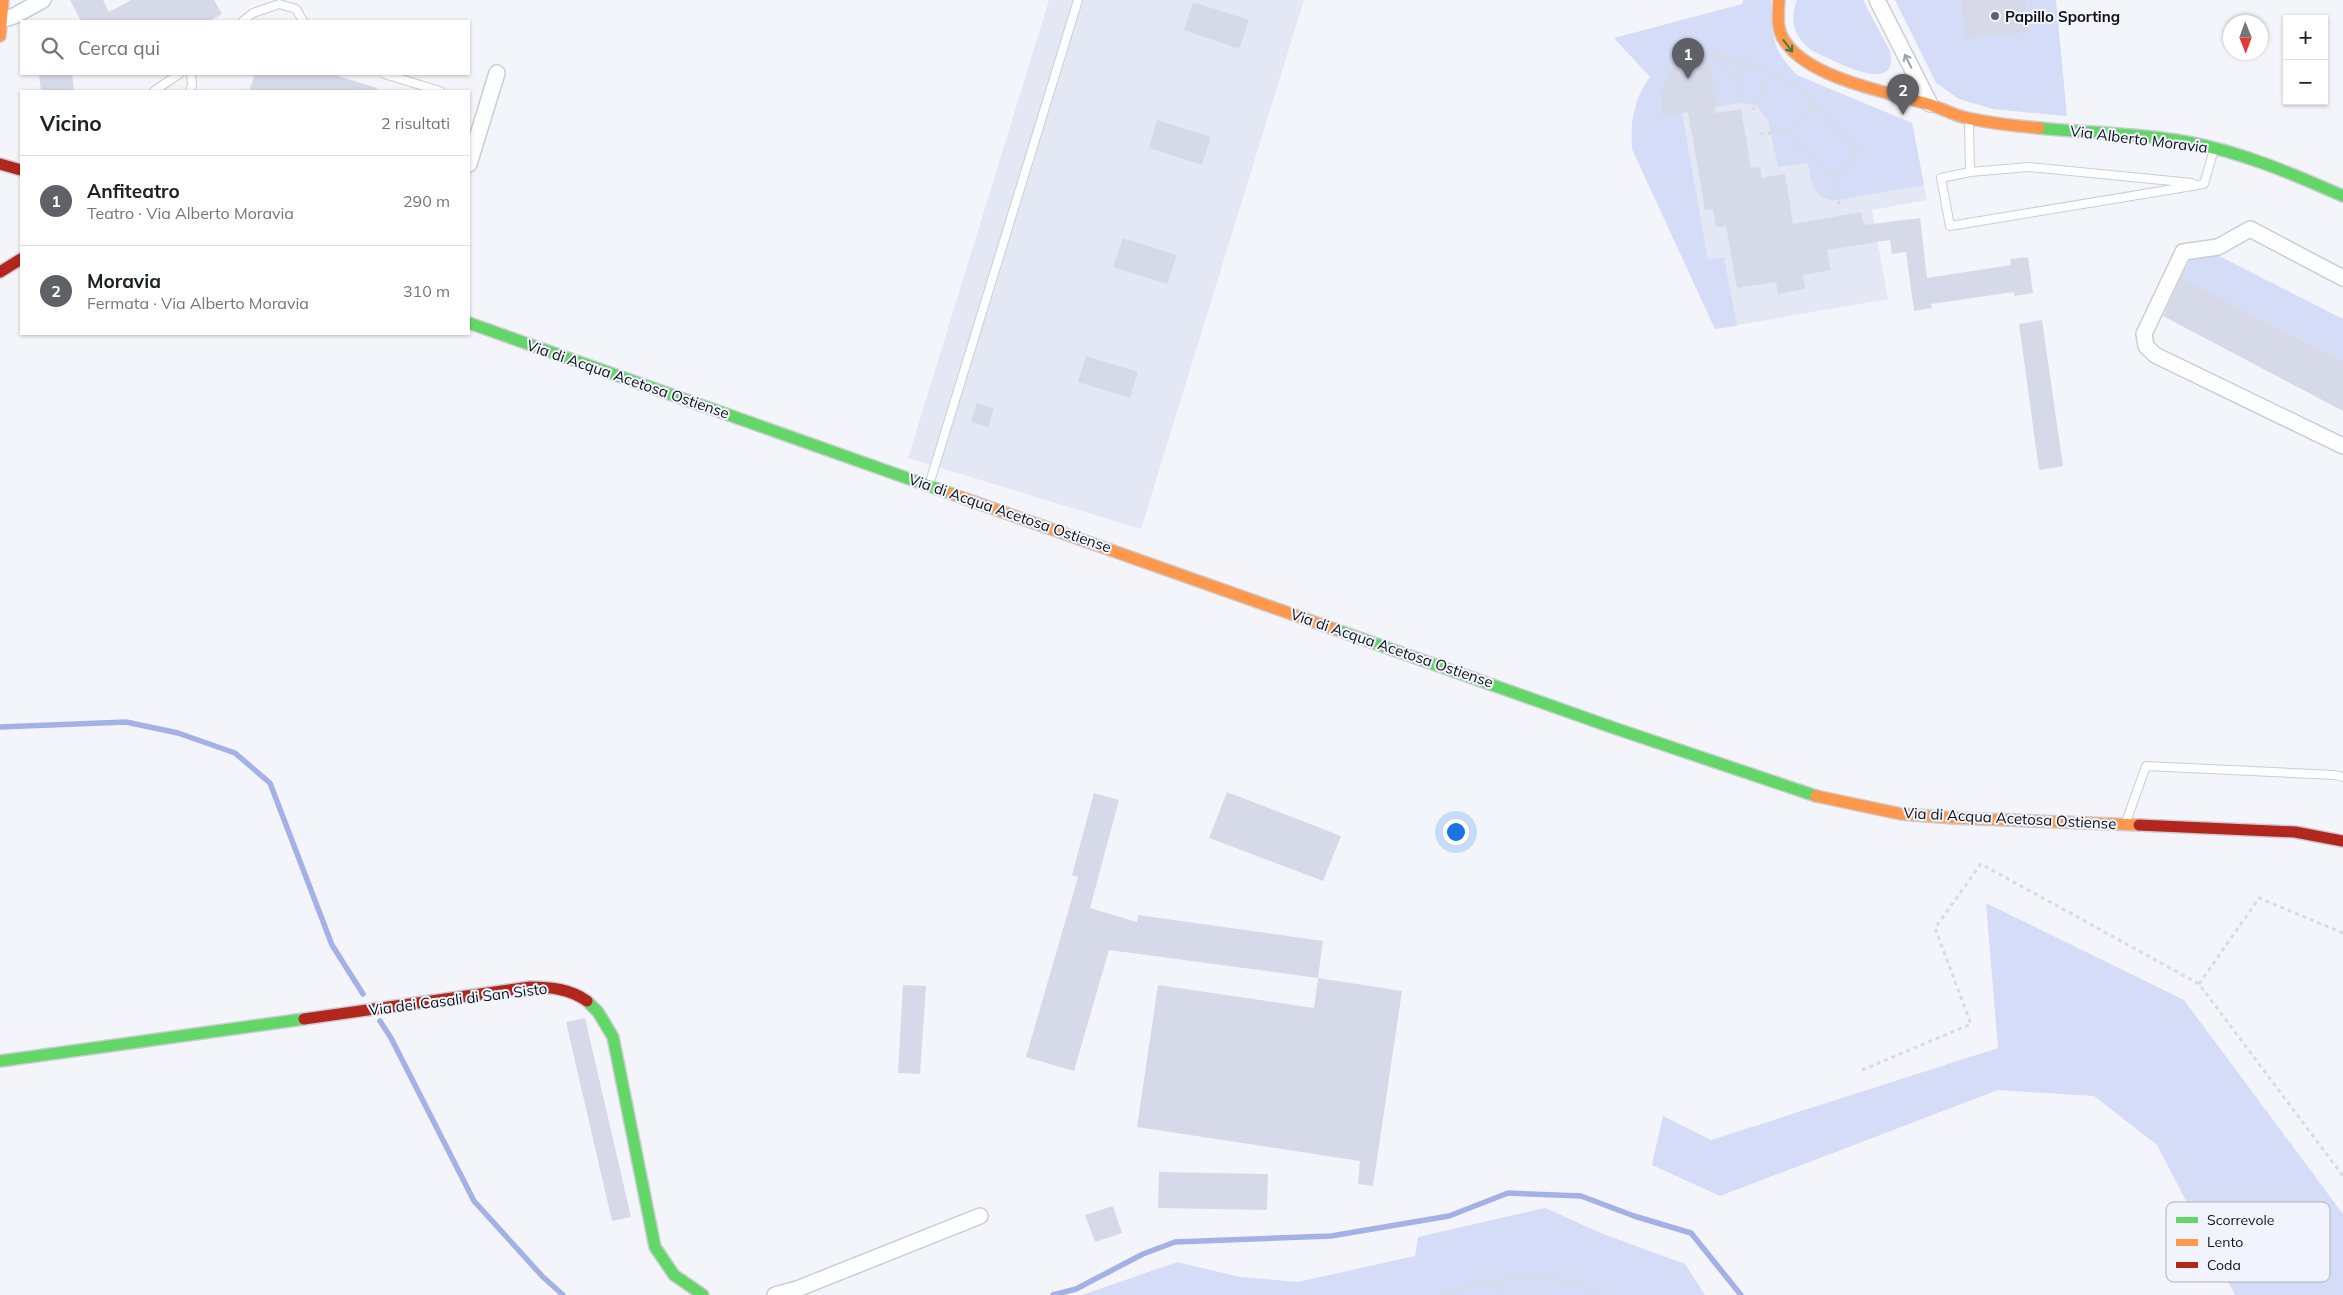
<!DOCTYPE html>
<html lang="it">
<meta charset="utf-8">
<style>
body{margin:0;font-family:Mulish,sans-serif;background:#f2f2f2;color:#202124}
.controls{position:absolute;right:15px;top:15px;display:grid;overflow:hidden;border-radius:0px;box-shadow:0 1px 4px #0004}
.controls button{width:45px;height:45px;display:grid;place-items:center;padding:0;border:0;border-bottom:1px solid #e0e0e0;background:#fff;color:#202124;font:25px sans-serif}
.compass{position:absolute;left:2223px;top:15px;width:45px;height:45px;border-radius:50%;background:#fff;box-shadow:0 1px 4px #0004;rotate:179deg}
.you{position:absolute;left:1455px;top:831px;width:18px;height:18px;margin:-12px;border:4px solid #fff;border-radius:50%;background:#1a73e8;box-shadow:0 0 0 8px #1a73e833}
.badge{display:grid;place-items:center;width:32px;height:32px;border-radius:50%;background:#606166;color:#fff;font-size:16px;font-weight:700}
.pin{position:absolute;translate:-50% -41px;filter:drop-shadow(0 1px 2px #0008)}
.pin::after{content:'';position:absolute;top:26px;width:18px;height:15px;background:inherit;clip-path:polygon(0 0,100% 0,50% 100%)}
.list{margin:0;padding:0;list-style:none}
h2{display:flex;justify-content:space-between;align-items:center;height:65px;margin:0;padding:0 20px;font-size:21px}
h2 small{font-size:16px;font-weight:400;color:#757577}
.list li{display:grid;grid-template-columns:32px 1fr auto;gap:15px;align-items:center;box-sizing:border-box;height:90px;padding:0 20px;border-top:1px solid #e0e0e0}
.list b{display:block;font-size:19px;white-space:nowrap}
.list p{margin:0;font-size:16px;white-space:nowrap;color:#757577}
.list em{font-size:16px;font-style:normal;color:#757577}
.icon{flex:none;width:28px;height:28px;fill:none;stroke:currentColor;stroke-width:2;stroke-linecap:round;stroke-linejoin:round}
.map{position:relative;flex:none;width:2343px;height:1295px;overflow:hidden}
.search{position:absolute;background:#fff;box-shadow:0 1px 4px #0004;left:20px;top:20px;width:450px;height:55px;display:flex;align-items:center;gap:12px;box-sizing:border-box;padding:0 18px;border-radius:0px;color:#757577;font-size:19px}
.panel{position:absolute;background:#fff;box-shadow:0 1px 4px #0004;left:20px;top:90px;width:450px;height:245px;border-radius:0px}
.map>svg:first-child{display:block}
.built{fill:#e4e8f4}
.green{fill:#d5dcf7}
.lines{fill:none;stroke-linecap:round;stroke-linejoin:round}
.stream{stroke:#a4b1e6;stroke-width:5.5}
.building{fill:#d6dae8}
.lane-casing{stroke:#cbcdd2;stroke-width:10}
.street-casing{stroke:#cbcdd2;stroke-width:18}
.fast-casing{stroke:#cbcdd2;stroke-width:14}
.slow-casing{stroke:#cbcdd2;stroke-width:14}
.jam-casing{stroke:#cbcdd2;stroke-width:14}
.path{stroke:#dadbdc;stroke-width:3;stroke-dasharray:4 4;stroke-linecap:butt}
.lane{stroke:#fdfefe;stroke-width:8}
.street{stroke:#fdfefe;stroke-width:15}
.fast{stroke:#63d668;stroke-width:11}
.slow{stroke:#ff974d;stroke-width:11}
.jam{stroke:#b3261e;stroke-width:11}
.oneway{stroke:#3e7d43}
.oneway2{stroke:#9e9fa1}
.poi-dot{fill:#606166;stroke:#f1f4fd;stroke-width:2}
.labels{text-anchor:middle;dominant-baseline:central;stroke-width:4;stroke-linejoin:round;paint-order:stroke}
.poi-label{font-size:15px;font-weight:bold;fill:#101116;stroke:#f1f4fd;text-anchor:start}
.street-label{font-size:15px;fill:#101116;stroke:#f1f4fd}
.key{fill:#f1f4fd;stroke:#aeb0b8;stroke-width:1}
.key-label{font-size:14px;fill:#101116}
</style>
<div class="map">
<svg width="2343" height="1295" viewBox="0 0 2343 1295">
<rect width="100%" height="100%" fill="#f4f5fa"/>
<path class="built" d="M1049,0H1304L1141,529L908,458Z
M1740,48L1820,86L1912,123L1927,200L1872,210L1888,299L1715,329L1632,149V121L1639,95L1654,72Z"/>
<path class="green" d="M1743,0H1771C1772,35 1771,48 1797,75L1912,123L1924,185L1837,200C1814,202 1811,181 1808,163L1778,167L1768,120L1756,105L1739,103L1682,113L1708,260L1724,257L1737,326L1715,329L1632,149C1630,122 1634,99 1650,77L1614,38L1742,4Z
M1797,0H1863L1890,51C1901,100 1827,57 1811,50C1794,37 1789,20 1797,0Z
M1895,0H2056L2067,116L1993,109L1959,99L1936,83Z
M2215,254L2343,319V361L2181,277L2191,258Z
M1986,903L2184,1000L2343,1214V1295H2235L2157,1145L2094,1096L1998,1090L1720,1196L1652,1165L1663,1116L1711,1140L1998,1048Z
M1545,1208L1603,1234L1685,1264L1705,1295H1082L1177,1262L1240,1277L1298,1282L1415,1256L1418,1237Z"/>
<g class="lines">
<path class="stream" d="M0,727L126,722L178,733L235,753L270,783L332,945L363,994
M380,1021L391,1038L474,1201L542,1276L563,1295
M1053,1295L1076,1289L1143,1254L1175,1242L1331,1236L1449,1216L1508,1193L1581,1196L1634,1216L1691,1233L1741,1295"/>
</g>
<path class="building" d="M70,0H103L109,12L131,0H214L222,14L209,21H81Z
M1961,0H2025L2029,32L1965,39Z
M1193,2L1249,20L1239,49L1184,30Z
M1705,49L1716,113L1741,109L1751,168L1760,167L1762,178L1785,174L1793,224L1861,212L1864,225L1920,218L1927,278L2011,265L2010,259L2028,257L2033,293L2014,296V292L1931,304L1932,308L1914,311L1906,252L1892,254L1890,240L1827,250L1831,270L1803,275L1805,289L1778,294L1776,282L1737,288L1726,226L1716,227L1713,209L1705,210L1688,112L1662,116L1661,94L1669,74L1685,58Z
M39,74H72L74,91H41Z
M255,74H332L377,88L376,91H249Z
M1157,120L1211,137L1202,165L1149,148Z
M1123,238L1177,255L1167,284L1113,267Z
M2181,277L2343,361V411L2163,316Z
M2042,320L2063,466L2039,470L2019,324Z
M1086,356L1138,372L1130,398L1078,382Z
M977,403L994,409L988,428L971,421Z
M1227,792L1341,836L1323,881L1209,838Z
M1094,793L1119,800L1090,908L1137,922L1138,915L1323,941L1318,978L1109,950L1074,1071L1026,1057L1078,877L1072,875Z
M1318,978L1402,991L1373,1186L1358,1184L1360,1161L1137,1127L1158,985L1314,1008Z
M903,985L926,986L920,1074L898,1073Z
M585,1018L631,1217L612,1221L566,1022Z
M1159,1172L1268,1174L1267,1210L1158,1208Z
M1113,1206L1122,1233L1095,1242L1085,1215Z"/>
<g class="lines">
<g class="lane-casing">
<path id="lane" d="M243,21L253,13L279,4L296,9L303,21
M384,74L440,91
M154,91L179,74
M190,91L192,85L191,74
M1969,121L1970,172L1941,178L1950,226L2204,184L2214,149
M1970,172L2029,167L2192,183
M929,485L1078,0
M2126,822L2146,766L2335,775L2343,777"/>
</g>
<g class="street-casing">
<path id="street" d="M1877,0L1930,104
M2,20L14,16L43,0
M469,164L497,73
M2343,278L2250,229L2218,247L2183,252L2144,334L2146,346L2155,355L2343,446
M775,1295L797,1289L980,1216"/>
</g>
<g class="fast-casing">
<path id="fast" d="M2039,128C2088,133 2138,133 2187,142C2242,152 2293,174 2343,196
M469,323L952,494
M1334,629L1614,728L1816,796
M587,1001L598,1012L613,1037L655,1247L674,1275L703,1295
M0,1061L304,1019"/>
</g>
<g class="slow-casing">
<path id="slow" d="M1779,0C1778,16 1776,30 1786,43C1812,79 1887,92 1928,104C1941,108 1953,115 1967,118C1990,123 2015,126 2039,128
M0,36L3,0
M952,494L1334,629
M1816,796L1901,814L1953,818L2139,825"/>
</g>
<g class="jam-casing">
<path id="jam" d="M0,164L21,170
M0,272L21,259
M2139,825L2295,832L2343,841
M304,1019L530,987C551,987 570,989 587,1001"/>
</g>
<path class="path" d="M1714,55L1737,80
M1739,103L1737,80L1744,61
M1716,107L1708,54L1736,58L1799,87L1814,105
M1753,110L1771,74
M1787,132L1833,179L1840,208
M1760,134L1787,132L1814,105L1860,152L1833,179
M2199,984L2259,898L2343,933
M1862,1070L1971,1024L1935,928L1981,864L2199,984L2343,1176
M1497,1280L1503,1295
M1439,1295C1492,1279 1551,1266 1602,1295"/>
<use href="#lane" class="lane"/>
<use href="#street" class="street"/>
<use href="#fast" class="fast"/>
<use href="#slow" class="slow"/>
<use href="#jam" class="jam"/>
</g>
<defs><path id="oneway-shaft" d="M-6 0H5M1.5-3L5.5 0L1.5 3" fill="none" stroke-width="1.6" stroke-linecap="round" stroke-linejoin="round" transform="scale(1.25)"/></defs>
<use class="oneway" href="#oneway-shaft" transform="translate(1788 46) rotate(52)"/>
<use class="oneway2" href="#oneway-shaft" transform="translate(1908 61) rotate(-117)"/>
<circle class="poi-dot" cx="1995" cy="16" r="5"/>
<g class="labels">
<g class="poi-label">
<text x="2005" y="16">Papillo Sporting</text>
</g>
<g class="street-label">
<text transform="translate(2139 139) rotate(7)">Via Alberto Moravia</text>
<text transform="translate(628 379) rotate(19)">Via di Acqua Acetosa Ostiense</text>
<text transform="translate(1010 513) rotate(19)">Via di Acqua Acetosa Ostiense</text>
<text transform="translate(1392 648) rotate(19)">Via di Acqua Acetosa Ostiense</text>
<text transform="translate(2010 818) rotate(3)">Via di Acqua Acetosa Ostiense</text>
<text transform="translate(458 999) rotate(-7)">Via dei Casali di San Sisto</text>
</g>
</g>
<rect x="2166" y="1202" width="164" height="80" rx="8" class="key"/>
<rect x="2176" y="1217" width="22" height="6" fill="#63d668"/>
<rect x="2176" y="1239" width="22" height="7" fill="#ff974d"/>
<rect x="2176" y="1262" width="22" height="6" fill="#b3261e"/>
<g class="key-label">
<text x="2207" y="1225">Scorrevole</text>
<text x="2207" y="1247">Lento</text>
<text x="2207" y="1270">Coda</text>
</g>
</svg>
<div class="controls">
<button>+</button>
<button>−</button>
</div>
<svg class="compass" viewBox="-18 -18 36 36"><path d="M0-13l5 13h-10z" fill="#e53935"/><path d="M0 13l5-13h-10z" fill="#757577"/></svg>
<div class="you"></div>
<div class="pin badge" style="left:1688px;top:79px">1</div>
<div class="pin badge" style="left:1903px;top:115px">2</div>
<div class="search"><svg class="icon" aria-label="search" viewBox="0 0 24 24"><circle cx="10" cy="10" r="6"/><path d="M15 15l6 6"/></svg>Cerca qui</div>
<section class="panel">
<h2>Vicino<small>2 risultati</small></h2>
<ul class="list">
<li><span class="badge">1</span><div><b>Anfiteatro</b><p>Teatro · Via Alberto Moravia</p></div><em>290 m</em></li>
<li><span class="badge">2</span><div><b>Moravia</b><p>Fermata · Via Alberto Moravia</p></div><em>310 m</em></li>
</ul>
</section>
</div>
